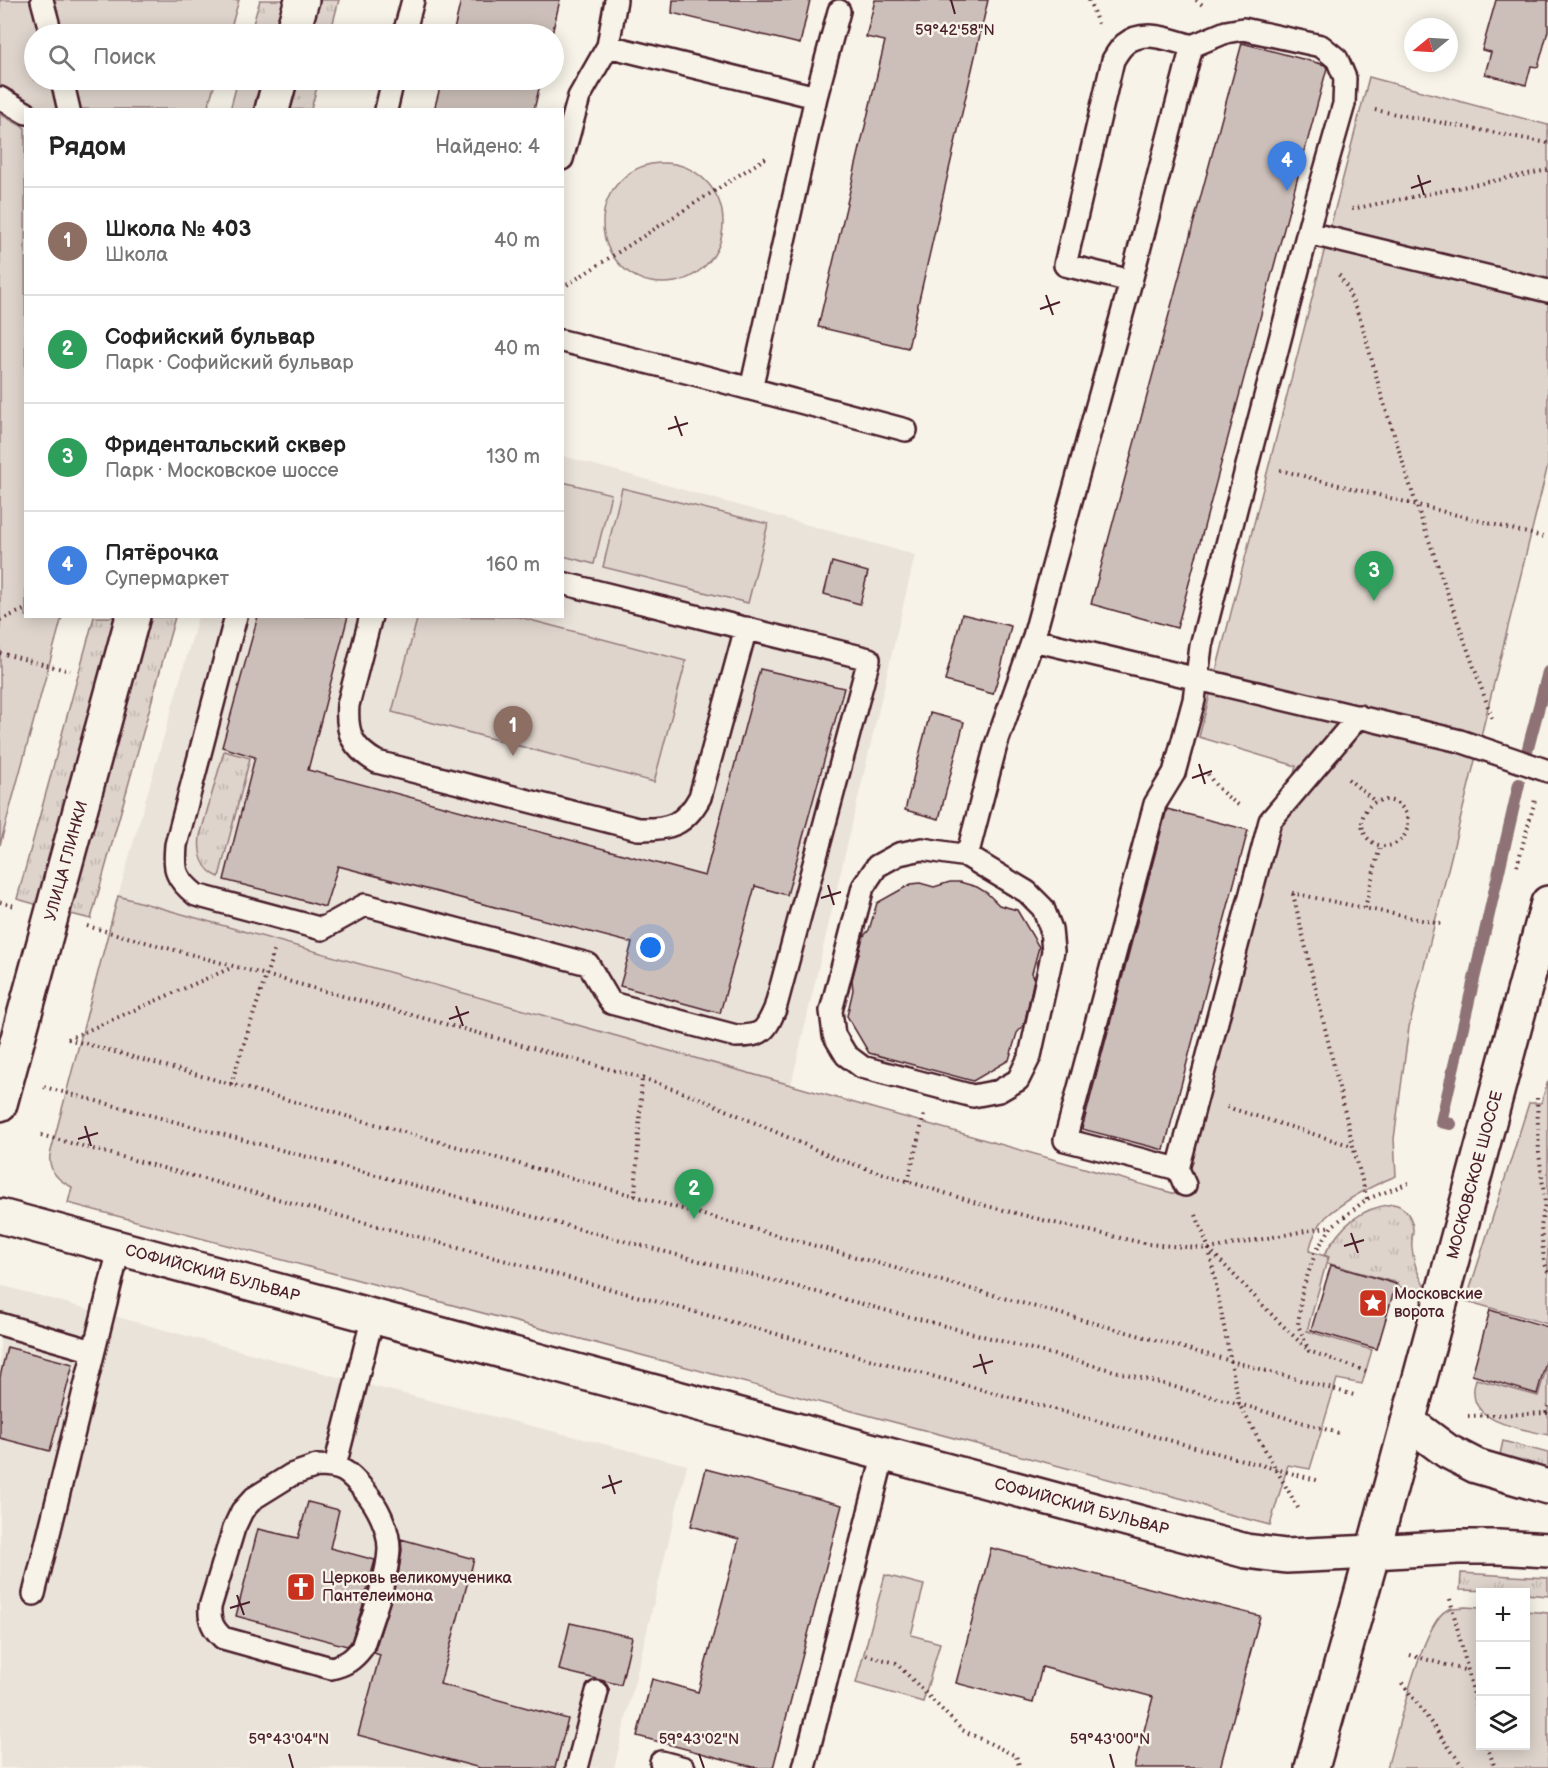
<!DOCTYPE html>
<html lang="ru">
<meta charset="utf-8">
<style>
body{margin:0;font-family:"Balsamiq Sans",sans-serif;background:#f2f2f2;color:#222}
.controls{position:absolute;right:18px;bottom:18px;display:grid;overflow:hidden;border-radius:0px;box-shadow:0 3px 15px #0003}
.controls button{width:54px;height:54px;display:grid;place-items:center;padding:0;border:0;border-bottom:2px solid #e0e0e0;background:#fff;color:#222;font:30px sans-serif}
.compass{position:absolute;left:1404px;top:18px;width:54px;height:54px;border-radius:50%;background:#fff;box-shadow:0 3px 15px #0003;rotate:252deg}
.you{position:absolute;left:651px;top:948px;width:21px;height:21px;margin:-15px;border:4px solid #fff;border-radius:50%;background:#1a73e8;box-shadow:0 0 0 9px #1a73e833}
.badge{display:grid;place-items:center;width:39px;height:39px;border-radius:50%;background:#7c3aed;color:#fff;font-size:20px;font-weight:700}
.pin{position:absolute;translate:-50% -50px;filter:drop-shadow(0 2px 3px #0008)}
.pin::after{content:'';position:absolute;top:32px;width:21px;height:18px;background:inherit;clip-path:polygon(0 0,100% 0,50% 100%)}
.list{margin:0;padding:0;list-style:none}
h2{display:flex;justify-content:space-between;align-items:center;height:78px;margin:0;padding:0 24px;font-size:26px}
h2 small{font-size:20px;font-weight:400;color:#767676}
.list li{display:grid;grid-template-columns:39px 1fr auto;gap:18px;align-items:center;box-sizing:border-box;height:108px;padding:0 24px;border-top:2px solid #e0e0e0}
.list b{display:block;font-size:22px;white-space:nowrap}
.list p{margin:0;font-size:20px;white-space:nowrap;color:#767676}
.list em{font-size:20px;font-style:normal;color:#767676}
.icon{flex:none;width:33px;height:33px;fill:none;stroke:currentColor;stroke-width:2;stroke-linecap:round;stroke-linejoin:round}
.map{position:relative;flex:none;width:1548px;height:1768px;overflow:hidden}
.search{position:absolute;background:#fff;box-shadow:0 3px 15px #0003;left:24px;top:24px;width:540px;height:66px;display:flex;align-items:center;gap:15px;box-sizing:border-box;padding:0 21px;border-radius:33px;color:#767676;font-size:22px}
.panel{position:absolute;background:#fff;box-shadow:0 3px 15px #0003;left:24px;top:108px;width:540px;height:510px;border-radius:0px}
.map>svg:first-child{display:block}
.built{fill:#eae3da}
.grass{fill:url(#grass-tufts);stroke:#947a7c;stroke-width:1.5}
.green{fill:#ded4cc;stroke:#947a7c;stroke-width:1.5}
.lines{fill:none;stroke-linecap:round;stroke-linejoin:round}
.stream{stroke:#8e7275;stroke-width:12}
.building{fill:#ccbfb9;stroke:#4a1f2b;stroke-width:1.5}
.service-casing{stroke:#4a1f2b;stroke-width:26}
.minor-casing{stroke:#4a1f2b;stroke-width:38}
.tertiary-casing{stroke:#4a1f2b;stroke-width:38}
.secondary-casing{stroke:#4a1f2b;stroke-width:38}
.path{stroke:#4a1f2b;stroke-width:4;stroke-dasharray:1.5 4.5;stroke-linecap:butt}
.service{stroke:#f7f3e8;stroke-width:21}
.minor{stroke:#f7f3e8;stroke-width:33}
.tertiary{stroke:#f7f3e8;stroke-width:33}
.secondary{stroke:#f7f3e8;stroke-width:33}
.ticks{fill:none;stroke:#4a1f2b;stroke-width:2}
.labels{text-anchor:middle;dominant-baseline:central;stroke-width:5;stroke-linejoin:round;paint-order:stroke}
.street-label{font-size:16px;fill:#4a1f2b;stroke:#f7f3e8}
.poi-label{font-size:16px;fill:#4a1f2b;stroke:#f7f3e8;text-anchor:start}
.ticks-label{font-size:15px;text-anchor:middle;fill:#4a1f2b;stroke:#f7f3e8;stroke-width:5;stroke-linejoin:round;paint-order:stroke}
</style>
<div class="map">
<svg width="1548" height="1768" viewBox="0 0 1548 1768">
<defs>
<pattern id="grass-tufts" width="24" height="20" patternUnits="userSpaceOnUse" patternTransform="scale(1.5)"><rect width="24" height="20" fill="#ded4cc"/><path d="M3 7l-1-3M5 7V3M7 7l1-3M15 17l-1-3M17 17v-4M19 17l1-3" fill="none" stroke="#c0b6af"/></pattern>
</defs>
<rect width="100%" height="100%" fill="#f7f3e8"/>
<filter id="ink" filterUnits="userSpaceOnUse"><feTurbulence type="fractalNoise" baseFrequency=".0167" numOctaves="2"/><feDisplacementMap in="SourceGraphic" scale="12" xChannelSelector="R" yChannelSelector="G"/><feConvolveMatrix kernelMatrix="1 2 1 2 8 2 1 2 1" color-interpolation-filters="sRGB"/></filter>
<g filter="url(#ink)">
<path class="built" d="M563,456L915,555L791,1085L118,896L198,617L562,616Z
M0,1285L356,1382L687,1465L614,1768H0Z"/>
<path class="grass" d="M260,0H291L282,34H250Z
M313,0H339L330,34H304Z
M238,80H270L262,109L230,110Z
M292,80H319L311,109L284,110Z
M94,617H121L42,906L17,899Z
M145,617H175L91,919L63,912Z
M224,751L250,758L219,877C202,870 198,853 200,836Z
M1393,1204C1405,1206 1412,1217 1413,1229C1413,1236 1411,1242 1412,1248C1414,1264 1417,1272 1424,1285L1422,1292L1397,1286V1283L1327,1263L1329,1257L1324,1255C1341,1226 1359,1208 1393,1204Z
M1503,1441L1548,1453V1473L1499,1459Z
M1461,1573L1548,1578V1596L1526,1594V1592L1460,1590Z"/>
<path class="green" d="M0,0H239L229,34H34V80H216L207,109H38L0,87Z
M1369,77L1548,125V465L1409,1027L1394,1139L1396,1176C1371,1186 1346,1199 1326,1217C1317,1226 1312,1239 1309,1251L1328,1257L1307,1331L1372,1350L1362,1384L1337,1379L1310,1469L1288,1465L1270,1525L1213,1510L1195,1502L68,1203L72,1187C59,1181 48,1171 50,1155L118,896L791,1085L1183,1196L1296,766L1199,737Z
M0,114L25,128L26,616L62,617L0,845Z
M603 223a60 60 0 1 1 120 0a60 60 0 1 1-120 0Z
M563,482L611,494L594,564L563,556Z
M622,488L768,524L748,603L603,567Z
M418,616L519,617L686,661L654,782L392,712Z
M1548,1081V1324L1466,1301L1529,1103H1541Z
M1548,1363V1435C1525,1429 1474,1424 1474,1393C1473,1389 1475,1384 1476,1379L1538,1396Z
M885,1575L924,1585L911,1635L940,1643L923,1702L856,1683Z
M1465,1607L1480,1608V1746H1526V1611L1548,1613V1768H1387C1396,1738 1422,1622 1447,1610C1452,1607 1460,1608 1465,1607Z"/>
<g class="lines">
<path class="stream" d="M1528,748L1548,672
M1451,1124L1441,1122L1519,784"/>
</g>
<path class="building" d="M461,0H560L552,34H453Z
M673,0H810L800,44L672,13Z
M875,0H988L908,348L818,327L885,41L866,37Z
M1496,0H1548V31L1538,67L1531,66L1526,85L1485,74L1491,52L1482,50Z
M1242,43L1325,65L1327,68L1177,628L1091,604Z
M442,80H541L534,110H434Z
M832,562L868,572L860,604L824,594Z
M962,614L1011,626L1001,668L993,694L945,681Z
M258,616H348L308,770L705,876L760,669L844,688L787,895L755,886L720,1013L620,986L632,943L338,866L325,907L291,897L224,880L255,757L222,747Z
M930,713L964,722L939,819L905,810Z
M1167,809L1248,830L1164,1150L1082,1129Z
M950,882H960L977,887L987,893L999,905L1017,910L1039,947L1032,973L1034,979L1024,1025L1017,1033L1009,1060L973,1081L869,1053L847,1016L853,990L852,980L863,937L869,930L877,903L911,884L920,883L934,887Z
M1331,1265L1396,1284L1377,1349L1311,1330Z
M1490,1310L1548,1327V1355L1537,1394L1472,1375Z
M7,1347L73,1364L50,1451L0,1438V1377Z
M706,1469L842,1505L773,1768H757L637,1736L652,1679L698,1692L739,1539L691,1526Z
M308,1502L339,1510L330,1548L375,1560L362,1608L351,1642L347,1646L236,1616L258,1529L298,1538Z
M401,1539L474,1559L440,1684L568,1719L555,1768H480L358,1735L380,1655L374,1653L398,1576L402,1550Z
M991,1548L1260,1616L1220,1768H1134L1153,1697L1042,1667L1033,1703L956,1683Z
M570,1623L632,1637L621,1685L559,1670Z"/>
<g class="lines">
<g class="service-casing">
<path id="service" d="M42,0L51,34
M404,34L413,0
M608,46L616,0
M62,80L69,110
M0,98L26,113
M386,110L393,80
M562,159L579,97L608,46L816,97
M1308,233L1548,291
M1131,281L1065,265L1113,60C1116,55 1120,48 1125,44C1144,28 1171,40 1192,46
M562,341L702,376L906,430
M751,389L816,97L839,11
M236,616L176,845C174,871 175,878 196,895L322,929L365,905L588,964L611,1003L736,1036C762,1036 765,1032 775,1009L869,659L562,583
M371,616L348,705C346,733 352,748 377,762L638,829C669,830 685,825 700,797L746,628
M1033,640L1460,741L1548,771
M922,849L967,856L1027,892L1043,908L1051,929L1053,951L1030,1056L1018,1080L999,1091L973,1096L862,1067L846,1055L834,1035L831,1011L863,887L877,866L899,854Z
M967,856L996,745L1033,640L1131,281L1192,46L1226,32L1243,29L1321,46L1337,59L1345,78L1344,104L1312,216L1248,462L1201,646L1194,700L1174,773L1155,804L1065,1140L1178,1169
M1185,1185L1178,1169L1270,821L1359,716
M0,1324L93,1351
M317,1466C342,1466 348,1471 364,1490C377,1505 389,1528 389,1549C388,1578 371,1620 362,1648C353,1660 345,1665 331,1668L223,1638C213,1629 209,1621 210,1607L234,1528L242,1511L254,1498L291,1475Z
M335,1466L373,1316
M34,1594L119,1249
M661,1762L684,1768
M577,1768L597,1692
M804,1768L884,1453"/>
</g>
<g class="minor-casing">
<g id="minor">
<path d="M292,34L302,0"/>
<path d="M272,110L280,80"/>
<path id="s1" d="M0,1104L133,616"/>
</g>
</g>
<g class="tertiary-casing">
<path id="tertiary" d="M1408,1422L1447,1451L1476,1466L1548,1487
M1373,1552L1458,1547H1498L1548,1550"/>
</g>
<g class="secondary-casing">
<g id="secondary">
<path id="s2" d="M0,1216L1246,1551L1286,1556L1373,1552"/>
<path id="s3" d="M1312,1768L1373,1552L1548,903"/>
</g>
</g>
<path class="path" d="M1089,0L1098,24
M1196,0L1205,7
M1375,110L1548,143
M1352,209L1548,170
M1339,275L1346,286L1362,324L1381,394L1416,504L1492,718
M562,288L769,156
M1280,470L1543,537
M0,620L26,609
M0,653L70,671
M1208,774C1216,788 1227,797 1240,806
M1348,779L1376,802
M1362 823a23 23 0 1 1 46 0a23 23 0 1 1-46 0Z
M1517,866L1535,800
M1292,893L1441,924
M1293,894L1353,1146L1367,1199
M0,902L14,906
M1365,908L1380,846
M87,926L642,1078L699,1098L837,1159L983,1205L1063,1225L1148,1244L1209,1249L1332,1226
M68,1039L1354,1395
M68,1039L233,967
M231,1084L275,948
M44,1087L1239,1404L1342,1434
M1537,1098L1539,1153L1545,1203L1541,1227L1544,1261L1548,1272
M1227,1107L1352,1146
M41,1135L1320,1481
M908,1181L924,1115
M635,1196L642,1078
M1196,1215L1209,1249L1277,1320L1306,1348
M1209,1249L1239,1404L1298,1508
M1366,1371L1309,1351L1298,1325L1302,1291L1316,1251L1332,1226L1367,1199L1409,1183
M1546,1413L1548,1406
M1468,1416L1548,1413
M1450,1599L1480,1719
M866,1655L896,1663L962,1730L1016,1756L1020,1768
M1410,1655L1468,1671
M1402,1683L1464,1768
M1487,1746L1495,1768"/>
<use href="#service" class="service"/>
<use href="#minor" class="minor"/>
<use href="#tertiary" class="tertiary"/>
<use href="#secondary" class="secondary"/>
</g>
</g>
<path class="ticks" d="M951,0L955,14M1418,175L1424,195M1411,188L1431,181M1046,295L1053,315M1040,309L1060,302M675,416L682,436M668,429L688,423M1199,764L1205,784M1192,778L1212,771M828,885L834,905M821,898L841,892M456,1006L463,1026M449,1019L469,1012M85,1126L91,1146M78,1139L98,1133M1351,1233L1358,1253M1344,1246L1364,1240M980,1354L986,1374M973,1367L993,1361M609,1475L615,1494M602,1488L622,1481M237,1595L244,1615M230,1608L250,1602M289,1754L293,1768M699,1754L704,1768M1110,1754L1114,1768"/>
<defs>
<g id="sight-square" transform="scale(1.5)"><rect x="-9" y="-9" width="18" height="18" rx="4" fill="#c8321e" stroke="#f7f3e8"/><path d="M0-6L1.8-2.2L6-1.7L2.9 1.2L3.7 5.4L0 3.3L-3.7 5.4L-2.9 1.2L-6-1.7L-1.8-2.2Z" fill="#fff"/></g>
<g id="church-square" transform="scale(1.5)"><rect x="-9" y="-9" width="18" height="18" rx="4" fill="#c8321e" stroke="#f7f3e8"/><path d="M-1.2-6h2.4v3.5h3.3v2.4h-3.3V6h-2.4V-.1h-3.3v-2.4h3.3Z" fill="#fff"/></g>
</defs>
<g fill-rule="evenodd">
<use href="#sight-square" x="1373" y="1303"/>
<use href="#church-square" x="301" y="1587"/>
</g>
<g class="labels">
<g class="street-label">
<text stroke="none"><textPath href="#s1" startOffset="252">УЛИЦА ГЛИНКИ</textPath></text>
<text stroke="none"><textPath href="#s3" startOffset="615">МОСКОВСКОЕ ШОССЕ</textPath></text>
<text stroke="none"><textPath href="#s2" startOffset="220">СОФИЙСКИЙ БУЛЬВАР</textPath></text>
<text stroke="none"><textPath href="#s2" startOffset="1120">СОФИЙСКИЙ БУЛЬВАР</textPath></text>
</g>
<g class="poi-label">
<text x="1394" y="1294">Московские<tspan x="1394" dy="18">ворота</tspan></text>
<text x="322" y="1578">Церковь великомученика<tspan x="322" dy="18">Пантелеимона</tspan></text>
</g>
</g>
<g class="ticks-label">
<text x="955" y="35">59°42'58"N</text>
<text x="289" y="1744">59°43'04"N</text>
<text x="699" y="1744">59°43'02"N</text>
<text x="1110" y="1744">59°43'00"N</text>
</g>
</svg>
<div class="controls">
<button>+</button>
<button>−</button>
<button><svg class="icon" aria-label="layers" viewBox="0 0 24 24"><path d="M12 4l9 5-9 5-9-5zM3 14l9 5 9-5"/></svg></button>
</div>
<svg class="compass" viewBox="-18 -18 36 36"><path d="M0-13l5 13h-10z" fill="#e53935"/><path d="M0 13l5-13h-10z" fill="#767676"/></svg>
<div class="you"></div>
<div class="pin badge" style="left:513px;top:756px;background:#8d6e63">1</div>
<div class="pin badge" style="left:694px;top:1219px;background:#2e9e5b">2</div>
<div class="pin badge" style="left:1374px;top:601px;background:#2e9e5b">3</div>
<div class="pin badge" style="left:1287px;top:191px;background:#3f7fe0">4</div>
<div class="search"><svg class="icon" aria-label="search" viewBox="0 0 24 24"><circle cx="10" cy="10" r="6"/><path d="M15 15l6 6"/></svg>Поиск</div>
<section class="panel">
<h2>Рядом<small>Найдено: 4</small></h2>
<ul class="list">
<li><span class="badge" style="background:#8d6e63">1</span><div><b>Школа № 403</b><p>Школа</p></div><em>40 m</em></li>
<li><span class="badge" style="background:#2e9e5b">2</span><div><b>Софийский бульвар</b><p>Парк · Софийский бульвар</p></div><em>40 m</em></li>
<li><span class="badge" style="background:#2e9e5b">3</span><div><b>Фридентальский сквер</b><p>Парк · Московское шоссе</p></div><em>130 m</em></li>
<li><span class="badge" style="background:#3f7fe0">4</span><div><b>Пятёрочка</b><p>Супермаркет</p></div><em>160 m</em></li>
</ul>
</section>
</div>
